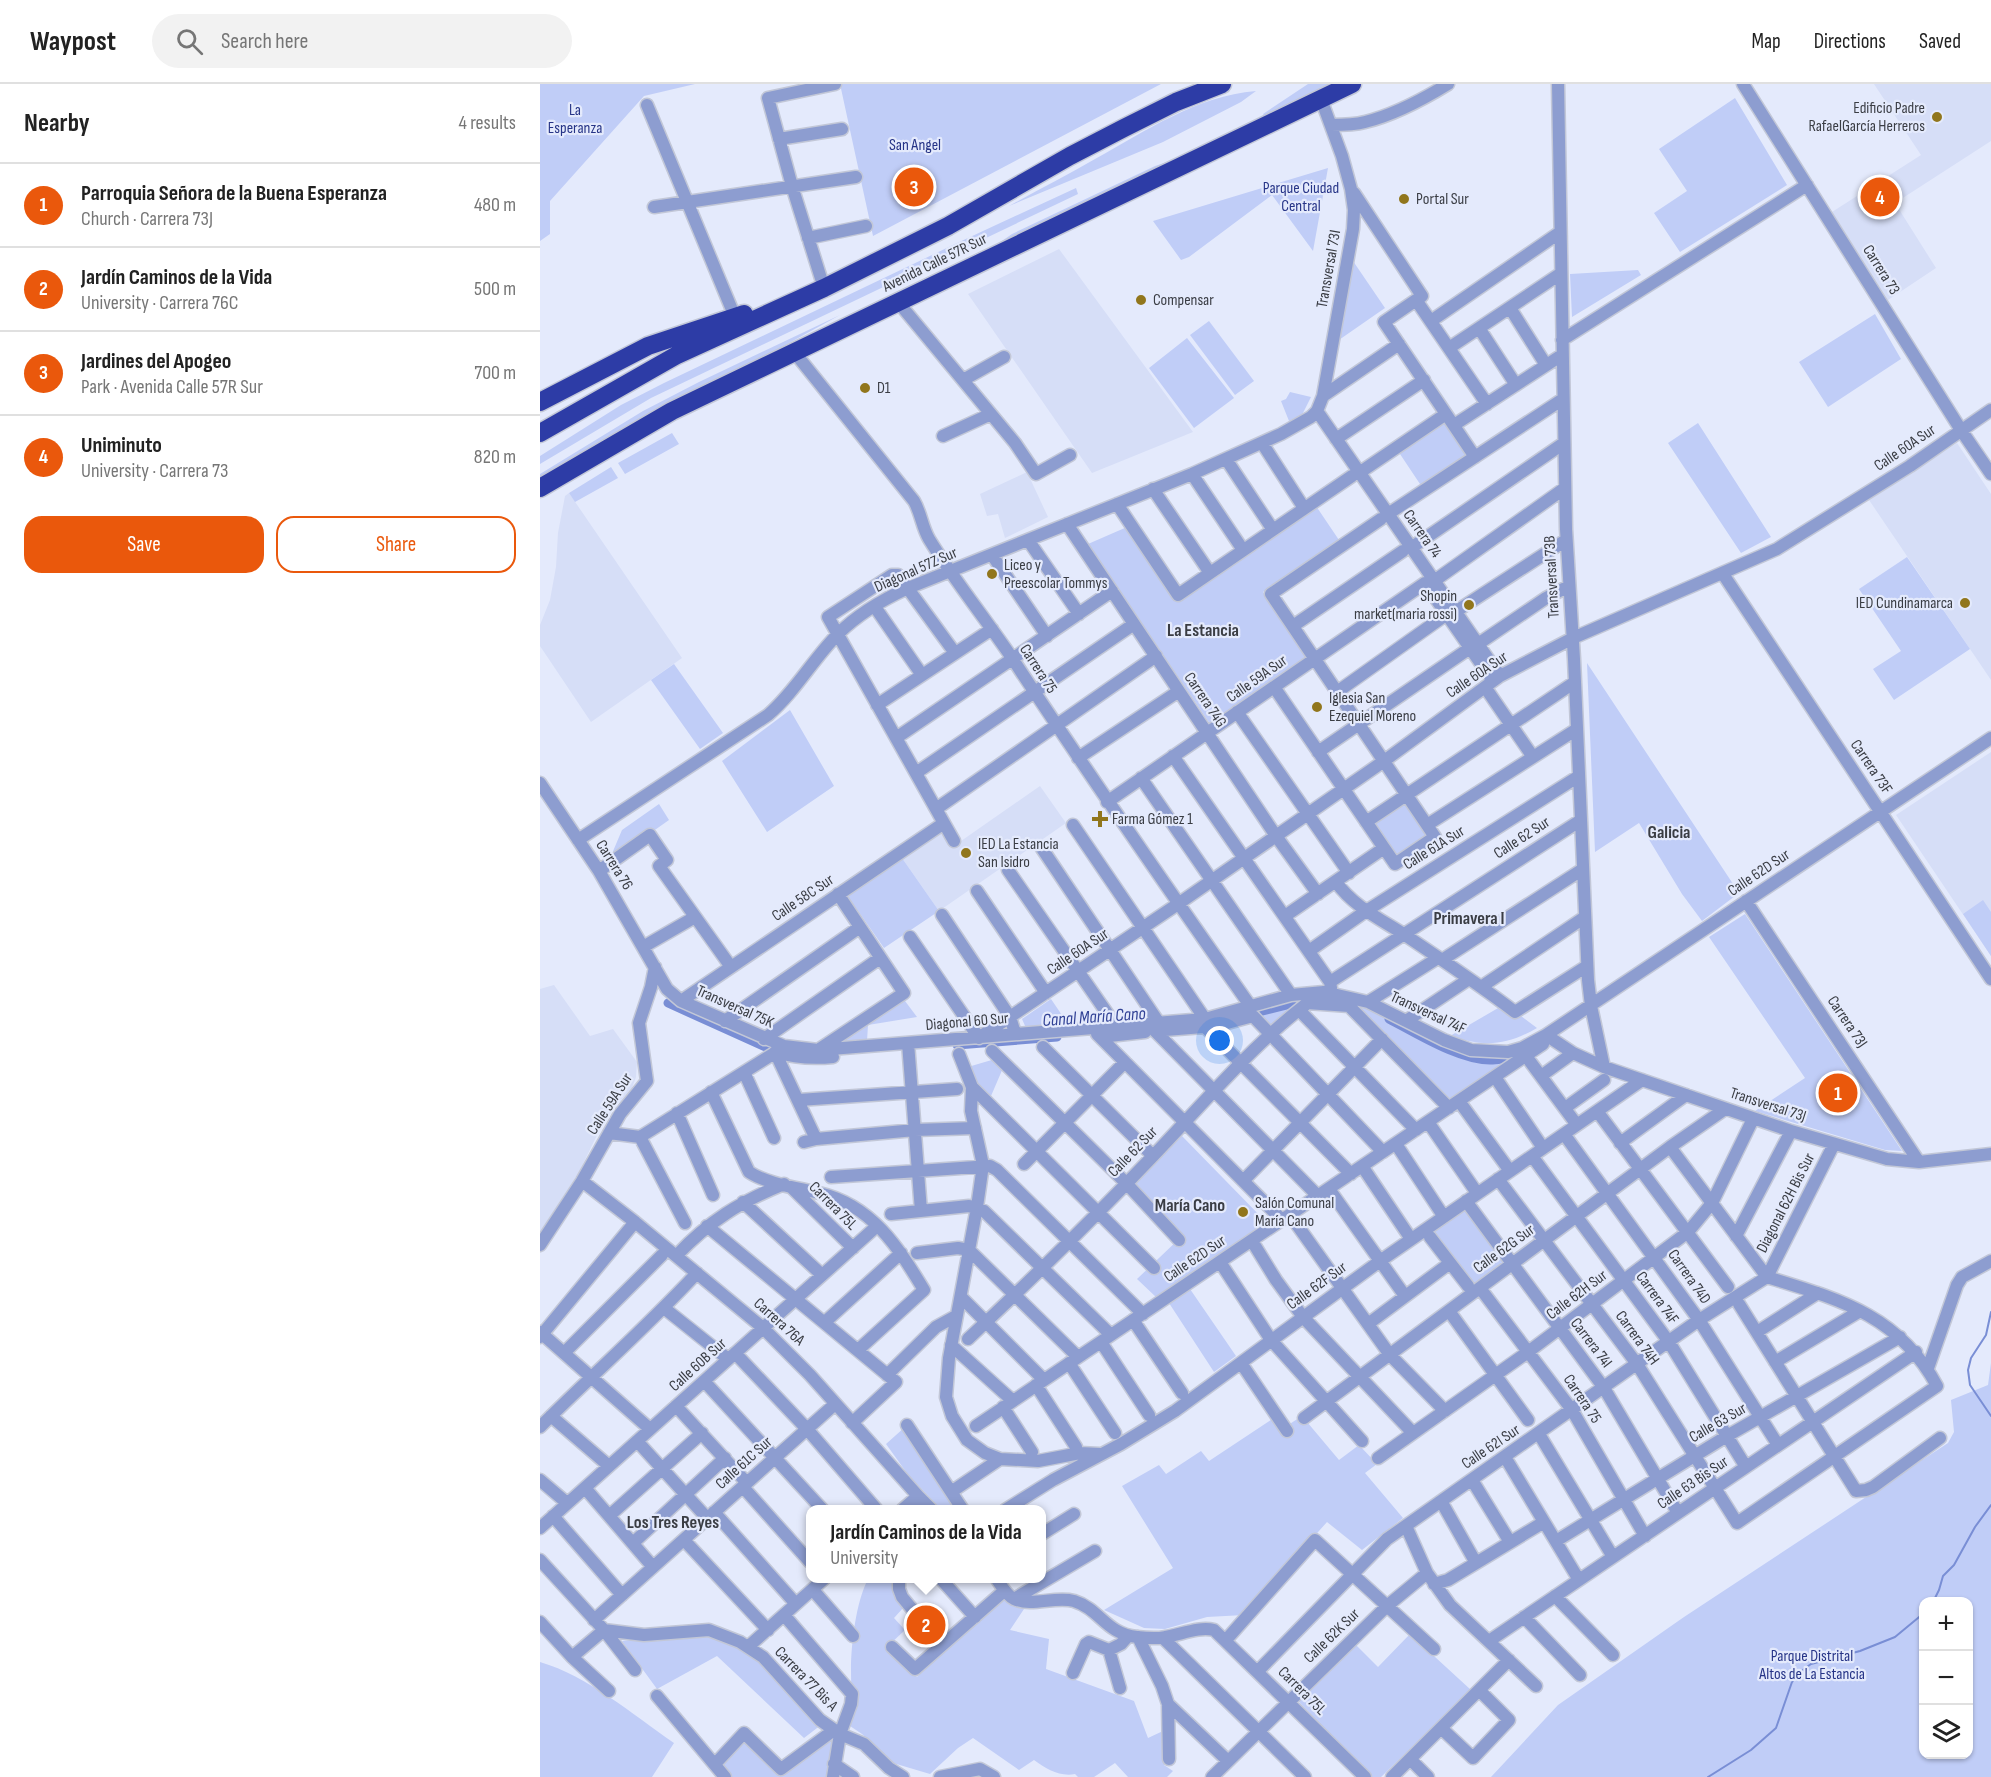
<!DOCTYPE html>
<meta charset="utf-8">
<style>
body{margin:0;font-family:"Sofia Sans Condensed",sans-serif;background:#f2f2f2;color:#222}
.controls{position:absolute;right:18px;bottom:18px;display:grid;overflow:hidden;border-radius:12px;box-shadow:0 2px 4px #0004}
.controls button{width:54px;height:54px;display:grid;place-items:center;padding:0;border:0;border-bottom:2px solid #e0e0e0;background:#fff;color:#222;font:30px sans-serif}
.you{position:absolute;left:680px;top:957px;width:21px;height:21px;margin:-15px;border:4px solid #fff;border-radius:50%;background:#1a73e8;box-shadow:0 0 0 9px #1a73e833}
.badge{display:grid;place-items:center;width:39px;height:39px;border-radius:50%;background:#ea580c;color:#fff;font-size:20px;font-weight:700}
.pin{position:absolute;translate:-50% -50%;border:3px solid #fff;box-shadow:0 2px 6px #0006}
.popup{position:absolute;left:266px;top:1421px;width:240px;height:78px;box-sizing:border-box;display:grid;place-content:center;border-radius:12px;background:#fff;filter:drop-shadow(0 2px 4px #0005);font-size:20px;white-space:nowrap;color:#767676}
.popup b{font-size:22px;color:#222}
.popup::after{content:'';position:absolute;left:50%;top:100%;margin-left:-12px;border:12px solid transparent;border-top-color:#fff}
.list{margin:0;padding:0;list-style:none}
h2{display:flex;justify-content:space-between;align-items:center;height:78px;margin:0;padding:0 24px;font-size:26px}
h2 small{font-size:20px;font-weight:400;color:#767676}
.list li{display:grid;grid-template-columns:39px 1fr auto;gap:18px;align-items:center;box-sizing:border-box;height:84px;padding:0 24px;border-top:2px solid #e0e0e0}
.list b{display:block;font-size:22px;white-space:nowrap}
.list p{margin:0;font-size:20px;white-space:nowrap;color:#767676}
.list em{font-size:20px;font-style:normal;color:#767676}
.actions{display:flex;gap:12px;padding:18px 24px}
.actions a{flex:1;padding:14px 0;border:2px solid #ea580c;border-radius:18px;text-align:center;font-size:21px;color:#ea580c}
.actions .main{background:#ea580c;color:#fff}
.icon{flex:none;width:33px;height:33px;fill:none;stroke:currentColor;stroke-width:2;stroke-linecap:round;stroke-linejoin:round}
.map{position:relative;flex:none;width:1451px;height:1693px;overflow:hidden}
header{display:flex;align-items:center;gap:36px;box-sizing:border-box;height:84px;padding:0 30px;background:#fff;border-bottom:2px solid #e0e0e0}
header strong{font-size:28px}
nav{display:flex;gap:33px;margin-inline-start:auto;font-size:21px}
.search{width:420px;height:54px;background:#f2f2f2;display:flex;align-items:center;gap:15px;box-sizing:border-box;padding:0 21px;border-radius:33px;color:#767676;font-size:22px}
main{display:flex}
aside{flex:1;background:#fff}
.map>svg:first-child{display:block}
.built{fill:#d6def7}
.green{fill:#c0cdf7;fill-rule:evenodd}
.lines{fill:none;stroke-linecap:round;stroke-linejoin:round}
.stream{stroke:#798ed5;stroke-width:2}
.canal{stroke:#798ed5;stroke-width:9}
.minor-casing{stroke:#c2c7d7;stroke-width:15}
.highway-casing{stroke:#c2c7d7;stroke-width:21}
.minor{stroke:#8d9dd0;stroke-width:12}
.highway{stroke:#2d3ca6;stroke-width:18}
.poi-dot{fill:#91761c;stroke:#e4eafc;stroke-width:2}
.labels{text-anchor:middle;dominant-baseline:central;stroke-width:4.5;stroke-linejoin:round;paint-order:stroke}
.poi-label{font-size:16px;fill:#3a3d44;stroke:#e4eafc;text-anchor:start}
.park-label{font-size:16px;fill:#263487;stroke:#e4eafc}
.street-label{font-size:16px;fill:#3a3d44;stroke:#e4eafc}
.neighbourhood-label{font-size:18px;font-weight:bold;fill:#3a3d44;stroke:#e4eafc}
.water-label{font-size:18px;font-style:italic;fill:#314296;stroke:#e4eafc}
</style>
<header>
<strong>Waypost</strong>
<div class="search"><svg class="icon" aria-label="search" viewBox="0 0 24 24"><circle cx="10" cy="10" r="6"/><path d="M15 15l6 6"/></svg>Search here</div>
<nav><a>Map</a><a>Directions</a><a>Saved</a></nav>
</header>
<main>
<aside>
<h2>Nearby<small>4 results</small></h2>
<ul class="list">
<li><span class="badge">1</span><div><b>Parroquia Señora de la Buena Esperanza</b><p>Church · Carrera 73J</p></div><em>480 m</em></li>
<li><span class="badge">2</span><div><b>Jardín Caminos de la Vida</b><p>University · Carrera 76C</p></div><em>500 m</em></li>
<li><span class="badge">3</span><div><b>Jardines del Apogeo</b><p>Park · Avenida Calle 57R Sur</p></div><em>700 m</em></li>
<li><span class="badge">4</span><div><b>Uniminuto</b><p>University · Carrera 73</p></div><em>820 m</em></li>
</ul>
<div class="actions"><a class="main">Save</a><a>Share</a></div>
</aside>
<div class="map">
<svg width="1451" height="1693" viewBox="0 0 1451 1693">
<rect width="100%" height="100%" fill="#e4eafc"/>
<path class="built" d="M1334,0H1451V57L1355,119L1396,184L1348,216L1292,128L1381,71Z
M519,165L653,348L552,389L428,210Z
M1417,359L1451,410V596L1329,416Z
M487,388L508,433L465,454L458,430L447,432L440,410Z
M29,409L142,574L51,638L0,562V541L10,516L16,483L18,449L25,412Z
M1451,668V872L1356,731Z
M500,702L526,739L399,827L362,774L400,748L411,764Z
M14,901L50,952L73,945L97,978L96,993L92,1004L74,1024L61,1043L39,1088L0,1148V905Z"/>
<path class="green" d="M0,0H155L104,12L10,117V150L0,157Z
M300,0H621L333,152Z
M768,0H792L725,33L723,30Z
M716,7L701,18L623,58L469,122C498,106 527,91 555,75C606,47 656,12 716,7Z
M1195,14L1247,101L1140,168L1114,129L1147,107L1119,65Z
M639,74L453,163L472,150L615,82Z
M788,84L773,167L732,111L649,173L641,176L613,137Z
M536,104L538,110L111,314L0,380V372L81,321L124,299L415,160Z
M813,177L845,224L796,258Z
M1098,186L1101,191L1032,233L1030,190Z
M1335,230L1361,275L1288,323L1259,278Z
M300,231L0,396V390L103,327L159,298Z
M669,237L714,297L695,311L650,251Z
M647,254L694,314L654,344L609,284Z
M750,308L771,313L762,331L749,337L741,317L746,315Z
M906,335L930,371L882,403L858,367Z
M1158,339L1231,453L1201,469L1128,359Z
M132,349L139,360L85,390L78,379Z
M71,383L78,394L35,418L29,409Z
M776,422L799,456L723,508L767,573L670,640L548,460L587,443L636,515Z
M1367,473L1430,565L1354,616L1333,585L1361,567L1319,505Z
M1047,579L1199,809L1162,837L1142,810L1099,739L1055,768Z
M134,580L183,649L160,665L111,596Z
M250,626L294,702L227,748L182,677Z
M866,717L889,753L856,775L832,739Z
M119,720L129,736L68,779L82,746Z
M362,774L399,827L344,864L307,811Z
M1443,816L1451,828V872L1423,830Z
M1205,830L1362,1067L1345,1066L1215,1027L1265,994L1169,853Z
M362,913L377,933L328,941L327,957L294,958Z
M805,914L828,924L908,966L952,977L976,972L909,1015Z
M511,915L528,940L486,944L482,935Z
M765,916L732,947L714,929Z
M965,920L997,944C966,962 944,963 910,952Z
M455,975L463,984L451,1012L437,999L428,983Z
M642,1052L727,1139L617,1214L597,1195L641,1153L592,1100Z
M925,1124L966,1177L934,1202L893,1149Z
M650,1205L696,1272L674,1288L629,1219Z
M1451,1279V1693H951L1018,1621L1144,1533L1408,1359L1414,1348L1411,1316L1448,1301ZM1384,1518H1428V1670H1384Z
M737,1332L745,1343L762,1332L799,1376L819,1361L837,1380L825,1389L863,1434L822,1466L787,1438L704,1531L667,1533L625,1545L604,1544L564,1526L633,1484L582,1402L619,1381L626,1390L661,1367L669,1377Z
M365,1343L416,1425H401L369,1392L346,1360Z
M328,1495H355L356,1513L364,1523L354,1534L365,1546L348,1562L377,1593L464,1513L471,1521L486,1522L470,1546L509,1555L506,1585L594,1617L608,1654L623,1647L624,1681L633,1687L627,1693H588L575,1679L554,1693H538L535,1690C520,1693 506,1685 494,1676L479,1686L433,1654L418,1664L390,1690L353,1679L322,1650L310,1642C313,1623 311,1606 311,1586C311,1560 316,1518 328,1495Z
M165,1548L197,1562L218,1576L281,1641L264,1654L177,1572L117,1605L82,1557Z
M870,1550L931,1606L841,1693H831L757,1616L816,1561L838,1583Z
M0,1578C48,1592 92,1630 134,1659L112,1693H0Z
M292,1654L287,1693H188L179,1679L205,1656L242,1690Z"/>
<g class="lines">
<path class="stream" d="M1451,1228L1446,1251L1431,1274L1428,1286L1430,1301L1451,1332
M1393,1518L1399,1506L1403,1492L1414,1481L1435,1443L1451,1421
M1168,1693L1211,1666L1236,1644L1252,1598L1264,1585L1271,1580L1320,1567L1355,1553L1384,1529"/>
<path class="canal" d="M128,919L230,965L242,967
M706,931L771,915
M849,935C876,949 922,978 953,976C960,976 968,973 976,972
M417,961L517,953"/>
<g class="minor-casing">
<path id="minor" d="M1018,0L1026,445L1034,575L1048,896L1051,922L1064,983
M1203,0L1421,346L1451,390
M107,21L195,233
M791,41C802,41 814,41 825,38C854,31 882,16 908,0
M239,55L302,45
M814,109L882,212L844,238L935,373
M114,123L316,93
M268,154L326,142
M284,204L252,102L228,14L295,0
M876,216L947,320
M358,218L475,359L496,390L530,371
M970,224L1006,281
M891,237L1019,149
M939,244L976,301
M1022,256L1267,101
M909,264L1020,190
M255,269L374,417C381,429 382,443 389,455C414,496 445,534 472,574C550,692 630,808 711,923
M423,296L464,273
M783,312L859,260
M777,327L960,592
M914,341L1022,271
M403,352L451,330
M796,355L884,296
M722,359L764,424
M686,375L733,446
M819,389L906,330
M652,390L703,466
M613,405L670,489
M577,420L638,511L812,392
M848,430L1023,315
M527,440L736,752L778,810
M488,456L539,530
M871,464L1024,359
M452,471L507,552
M1183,490L1451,895
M894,497L1025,404
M887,502L953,597
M335,523L382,591
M915,528L1026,456
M753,542L863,467
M938,560L1006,514L1029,502
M734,603L855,780L895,753L731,510L841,435
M945,603L993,673
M797,608L907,530
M337,621L452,545
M697,628L809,789
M356,654L572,507
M778,668L930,564
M633,672L790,898L791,904
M538,674L639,607
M376,689L594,540
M601,694L751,911
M0,699L59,787L127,905L141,917L244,962L278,966L665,935L751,911L784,908L828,918L904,956L931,966L968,968L982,964L1006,951L1451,654
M567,718L885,499
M396,725L616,572
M826,738L1035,598
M533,741L665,935
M887,741L1037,645
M38,756L228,631C255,608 273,575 298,550C317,531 344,515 368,504L652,390L741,350L771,333L777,327L783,312L813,145L814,126L811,105L802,72L781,15
M414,757L288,533L352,491H358L415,569
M501,763L619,939
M468,786L576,942
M59,787L110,751L127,776L119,782L191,883
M796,798C813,822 840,835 865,851C902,876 940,901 975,928L1047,882
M437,807L506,909
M1206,817L1379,1078
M402,831L470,933L474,946L478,950
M745,832L844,764
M370,853L439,954
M103,863L155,833
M769,867L826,827L1039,692
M902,876L1043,785
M790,898L1041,736
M941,903L1045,833
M141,917L404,739
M828,918L898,874
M767,919L809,922L909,1024
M759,926L876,1046
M185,937L320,843
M866,937L929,895
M666,944L811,1090
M625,946L676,942L713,932L843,1068
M615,947L778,1112
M557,950L742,1136
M1006,951L1033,969L1064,983L1251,1047L1347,1075L1379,1078L1451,1070
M440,953L638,820L844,677L960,592L1033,554L1237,465L1370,382L1451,326
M560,953L605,948
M224,955L340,874
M368,959L381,1127
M503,963L613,1072
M281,964L364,909L298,810
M452,967L586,1099L639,1156
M235,968C255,974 272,975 293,973
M235,968L276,1055
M419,970L432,1003L614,1184
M986,972L1037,1041
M204,988L234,1054
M1001,992L1033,969
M955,993L1003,1064
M432,1003L431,1027L443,1081L437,1123L409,1274L406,1313L412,1332L427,1356L445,1369L460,1375L498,1377L540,1369L560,1370
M171,1008L209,1088C227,1100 259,1104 279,1109C332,1121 358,1163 384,1206L318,1266
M259,1016L417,1005
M919,1017L970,1087
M1025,1024L1064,996
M1057,1027L1188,1203
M137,1029L173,1111
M888,1038L937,1109
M69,1049L100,1053L241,965
M1024,1050L1159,1236L1238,1361
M100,1053L145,1139
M264,1058L276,1055L375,1046L435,1044
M1080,1059L1146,1011
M856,1060L904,1133
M1130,1063L1227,1193
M992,1072L1129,1258L1206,1383
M484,1080L585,978
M822,1082L871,1155
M291,1093L450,1082L457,1086L603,1230
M958,1095L1097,1280L1197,1439L1397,1302C1359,1231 1298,1215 1227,1193
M42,1097L95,1138L223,1244L270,1291L378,1412L392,1426
M703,1097L842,955
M252,1104L313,1164
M789,1105L865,1212
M926,1117L1064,1304L1138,1429
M203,1118L282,1191
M351,1130L429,1122L444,1127L571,1251
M750,1131L850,1271L905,1327
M167,1142L356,1298L312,1339
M1196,1152L1251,1047
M890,1153L928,1202
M712,1157L736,1196L763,1233L873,1349
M0,1161L42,1097L80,1030L107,997L99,939L111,903L115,883
M377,1169L418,1164L429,1166L538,1273
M136,1172C169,1137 200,1118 244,1100
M680,1178L731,1256L822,1357
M940,1204L1032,1326L1105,1452
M421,1213L504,1296
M1199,1220L1316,1407L1326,1406L1333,1403L1400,1354
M124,1224L188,1275
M909,1227L988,1336
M593,1236L642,1309
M285,1238L361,1169
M828,1240L910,1179
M0,1248L110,1345
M1217,1248L1278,1209
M0,1253L95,1138
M428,1255C491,1196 553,1135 613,1072C665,1018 721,950 783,908
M561,1258L609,1331
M411,1261L473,1317
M24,1269L122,1171
M195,1269L267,1345L337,1426
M1235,1278L1320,1227
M529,1279L575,1349
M701,1279L747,1347
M1388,1284L1417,1201L1422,1193L1451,1177
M347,1291L396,1243L416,1232
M164,1297L283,1426
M496,1301L536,1363
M136,1322L207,1399
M463,1323L492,1368
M11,1332L69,1382
M764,1334L1130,1063L1185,1025
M367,1341L423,1426
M436,1342L1003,960
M0,1343C52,1291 107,1243 157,1189
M999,1350L1073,1473
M97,1357L167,1434
M965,1373L1039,1496
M838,1374L988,1268L1148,1148L1172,1119L1213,1035
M0,1396L27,1419
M932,1396L970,1458
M203,1403L270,1478
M45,1404L113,1483
M411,1408L460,1375
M901,1417L936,1479
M362,1426L378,1412
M465,1426L513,1396L581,1360L635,1327L840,1177L1102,996
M174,1428L256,1520
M13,1432L82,1511
M69,1432L162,1349
M866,1442L887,1489L910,1521L996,1602
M0,1444L337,1142
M502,1450L534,1430
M144,1456L228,1546
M1016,1457L1187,1352L1360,1253
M93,1459L185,1374
M0,1476L64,1546L95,1586
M359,1494V1505L362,1513L402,1561
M400,1494L435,1533
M456,1494C461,1501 466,1511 474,1515C492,1523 515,1512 534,1517C560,1525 566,1550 597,1553C606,1554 616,1555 625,1553C640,1551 659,1542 674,1546L825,1693
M894,1500L908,1496L1004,1438
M273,1506L313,1552
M1015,1512L1073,1571
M474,1515L555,1467
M244,1531L312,1610L311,1620L300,1650L293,1693
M984,1533L1040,1591
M54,1536L295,1320
M0,1538L32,1573L69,1607
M64,1546L104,1551L169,1546L200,1558L223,1573L280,1636L300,1650L324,1660L349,1684L363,1693
M598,1553L622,1602L628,1620L629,1675
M623,1554L765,1693
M686,1556L775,1456L894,1565
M949,1557L1376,1268
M209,1562L285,1494
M352,1563L375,1585L464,1507
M569,1566L580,1604
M32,1573L64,1546
M718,1587L847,1455L1159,1236L1227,1193L1294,1060
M533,1589L546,1560L549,1558L569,1566L581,1560L588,1552
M117,1612L185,1693
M628,1620L688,1677
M901,1644L933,1674L969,1636L939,1606
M870,1675L888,1693
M175,1680L204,1649L241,1685L294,1646
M294,1680L313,1693
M400,1693L440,1685L454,1693
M672,1693L847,1522L887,1489
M852,1693L969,1576"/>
</g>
<g class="highway-casing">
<path id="highway" d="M0,318L108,262L204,230
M0,349L137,271L284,204L408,142L530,72L584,44L636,18L682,0
M0,404L132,327L812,0"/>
</g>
<use href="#minor" class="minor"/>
<use href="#highway" class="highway"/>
</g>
<g class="poi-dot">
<circle cx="1397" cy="33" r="6"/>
<circle cx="864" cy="115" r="6"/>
<circle cx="601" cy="216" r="6"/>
<circle cx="325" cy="304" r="6"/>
<circle cx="452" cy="490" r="6"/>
<circle cx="1425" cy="519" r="6"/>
<circle cx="929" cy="521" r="6"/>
<circle cx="777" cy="623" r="6"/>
<path d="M557 726h6v6h6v6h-6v6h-6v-6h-6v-6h6z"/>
<circle cx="426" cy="769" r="6"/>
<circle cx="703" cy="1128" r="6"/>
</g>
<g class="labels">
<g class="poi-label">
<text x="1385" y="24" text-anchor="end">Edificio Padre<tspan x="1385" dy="18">RafaelGarcía Herreros</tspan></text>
<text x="876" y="115">Portal Sur</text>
<text x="613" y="216">Compensar</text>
<text x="337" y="304">D1</text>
<text x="464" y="481">Liceo y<tspan x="464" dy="18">Preescolar Tommys</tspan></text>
<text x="917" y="512" text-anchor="end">Shopin<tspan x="917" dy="18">market(maria rossi)</tspan></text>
<text x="1413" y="519" text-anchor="end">IED Cundinamarca</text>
<text x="789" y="614">Iglesia San<tspan x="789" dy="18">Ezequiel Moreno</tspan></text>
<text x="572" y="735">Farma Gómez 1</text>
<text x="438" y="760">IED La Estancia<tspan x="438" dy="18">San Isidro</tspan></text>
<text x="715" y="1119">Salón Comunal<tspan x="715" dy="18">María Cano</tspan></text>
</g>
<g class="park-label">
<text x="35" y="26">La<tspan x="35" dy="18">Esperanza</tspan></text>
<text x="375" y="61">San Angel</text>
<text x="761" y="104">Parque Ciudad<tspan x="761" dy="18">Central</tspan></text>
<text x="1272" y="1572">Parque Distrital<tspan x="1272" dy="18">Altos de La Estancia</tspan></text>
</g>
<g class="street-label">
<text transform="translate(395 179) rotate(-26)">Avenida Calle 57R Sur</text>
<text transform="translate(789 185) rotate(-80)">Transversal 73I</text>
<text transform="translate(1341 186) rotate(58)">Carrera 73</text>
<text transform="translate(1365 364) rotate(-34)">Calle 60A Sur</text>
<text transform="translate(882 450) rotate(55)">Carrera 74</text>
<text transform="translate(376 486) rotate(-24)">Diagonal 57Z Sur</text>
<text transform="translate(1012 493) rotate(-93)">Transversal 73B</text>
<text transform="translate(498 585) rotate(57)">Carrera 75</text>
<text transform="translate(937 591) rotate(-34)">Calle 60A Sur</text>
<text transform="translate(717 595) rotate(-35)">Calle 59A Sur</text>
<text transform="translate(665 616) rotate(56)">Carrera 74G</text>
<text transform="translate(1331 683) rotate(56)">Carrera 73F</text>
<text transform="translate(982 754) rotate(-33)">Calle 62 Sur</text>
<text transform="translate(894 764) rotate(-32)">Calle 61A Sur</text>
<text transform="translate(74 781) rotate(58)">Carrera 76</text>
<text transform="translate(1219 789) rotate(-34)">Calle 62D Sur</text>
<text transform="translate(263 814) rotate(-34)">Calle 58C Sur</text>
<text transform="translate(538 868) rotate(-34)">Calle 60A Sur</text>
<text transform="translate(195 923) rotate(24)">Transversal 75K</text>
<text transform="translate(888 929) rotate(25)">Transversal 74F</text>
<text transform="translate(427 938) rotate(-5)">Diagonal 60 Sur</text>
<text transform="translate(1307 938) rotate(56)">Carrera 73J</text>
<text transform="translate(70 1020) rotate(-57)">Calle 59A Sur</text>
<text transform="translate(1228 1021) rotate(18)">Transversal 73J</text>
<text transform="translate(593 1068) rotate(-46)">Calle 62 Sur</text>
<text transform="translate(1246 1119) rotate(-63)">Diagonal 62H Bis Sur</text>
<text transform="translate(293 1122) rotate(45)">Carrera 75L</text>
<text transform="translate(964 1165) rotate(-36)">Calle 62G Sur</text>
<text transform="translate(655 1175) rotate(-34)">Calle 62D Sur</text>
<text transform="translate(1149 1193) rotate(55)">Carrera 74D</text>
<text transform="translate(777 1202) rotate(-36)">Calle 62F Sur</text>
<text transform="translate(1037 1211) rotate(-37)">Calle 62H Sur</text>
<text transform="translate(1117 1214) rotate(54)">Carrera 74F</text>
<text transform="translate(239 1238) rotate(42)">Carrera 76A</text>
<text transform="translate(1097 1254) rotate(54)">Carrera 74H</text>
<text transform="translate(1051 1259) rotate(53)">Carrera 74I</text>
<text transform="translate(158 1281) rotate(-42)">Calle 60B Sur</text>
<text transform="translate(1042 1315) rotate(56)">Carrera 75</text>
<text transform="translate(1178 1339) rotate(-30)">Calle 63 Sur</text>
<text transform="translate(951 1363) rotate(-34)">Calle 62I Sur</text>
<text transform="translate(204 1379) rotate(-42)">Calle 61C Sur</text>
<text transform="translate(1153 1399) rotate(-34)">Calle 63 Bis Sur</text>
<text transform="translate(792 1552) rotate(-44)">Calle 62K Sur</text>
<text transform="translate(266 1595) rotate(46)">Carrera 77 Bis A</text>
<text transform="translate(762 1607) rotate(45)">Carrera 75L</text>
</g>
<g class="neighbourhood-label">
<text x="663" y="546">La Estancia</text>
<text x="1129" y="748">Galicia</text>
<text x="929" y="834">Primavera I</text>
<text x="650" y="1121">María Cano</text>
<text x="133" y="1438">Los Tres Reyes</text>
</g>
<g class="water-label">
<text transform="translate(554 933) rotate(-4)">Canal María Cano</text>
</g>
</g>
</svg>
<div class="controls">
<button>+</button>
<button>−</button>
<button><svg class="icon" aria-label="layers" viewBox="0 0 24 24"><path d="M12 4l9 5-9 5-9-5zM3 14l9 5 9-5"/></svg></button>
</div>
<div class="you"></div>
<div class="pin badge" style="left:1298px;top:1009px">1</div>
<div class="pin badge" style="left:386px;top:1541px">2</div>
<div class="popup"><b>Jardín Caminos de la Vida</b>University</div>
<div class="pin badge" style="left:374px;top:103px">3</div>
<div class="pin badge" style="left:1340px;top:113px">4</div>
</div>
</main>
